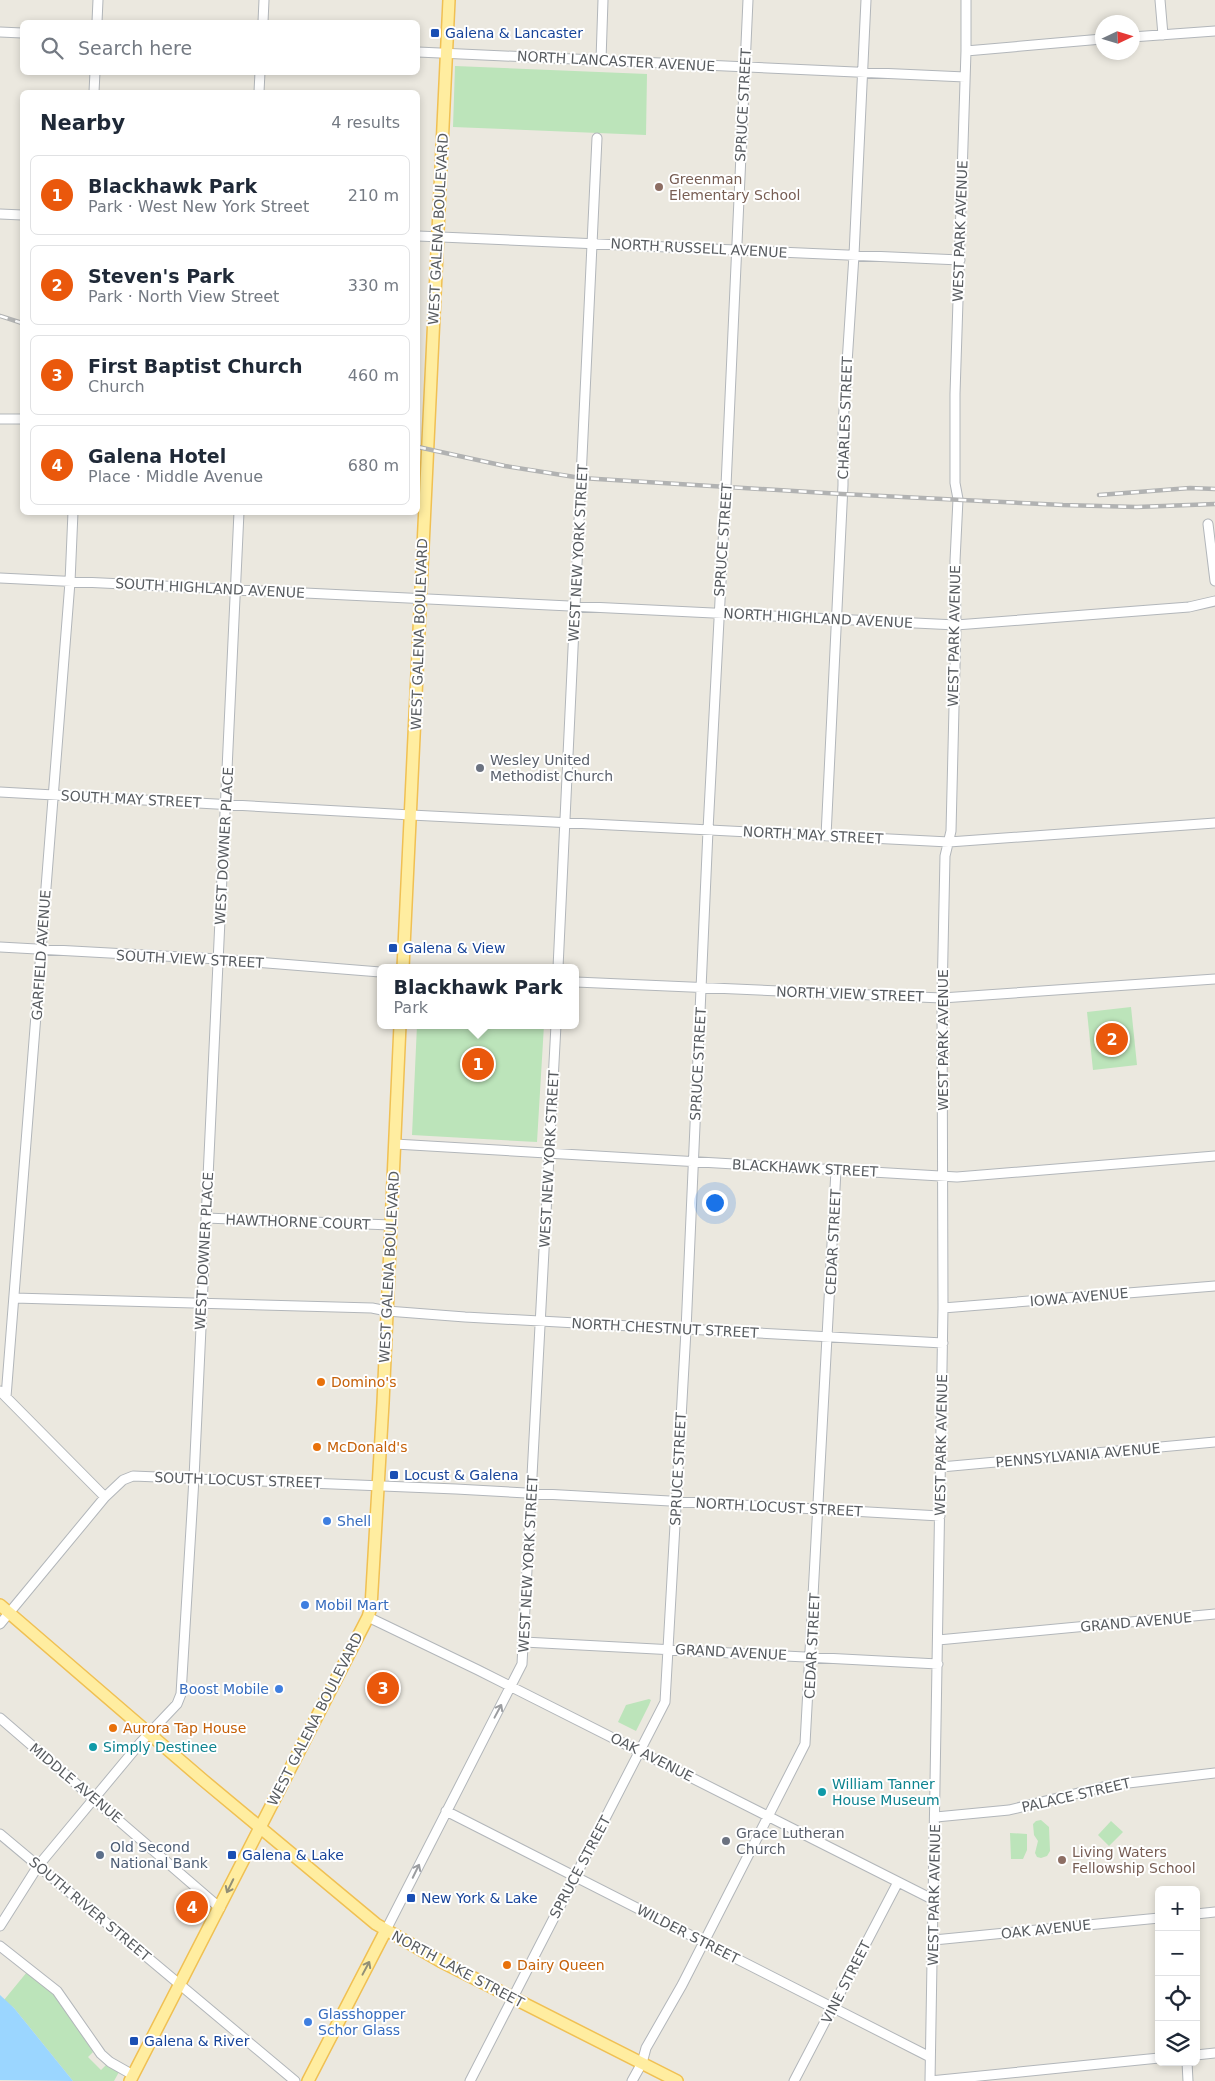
<!DOCTYPE html>
<meta charset="utf-8">
<style>
body{margin:0;font-family:"DejaVu Sans",sans-serif;background:#f6f6f7;color:#1f2937}
.controls{position:absolute;right:15px;bottom:15px;display:grid;overflow:hidden;border-radius:8px;box-shadow:0 2px 8px #0003}
.controls button{width:45px;height:45px;display:grid;place-items:center;padding:0;border:0;border-bottom:1px solid #e0e1e3;background:#fff;color:#1f2937;font:25px sans-serif}
.compass{position:absolute;left:1095px;top:15px;width:45px;height:45px;border-radius:50%;background:#fff;box-shadow:0 2px 8px #0003;rotate:86deg}
.you{position:absolute;left:714px;top:1202px;width:18px;height:18px;margin:-12px;border:4px solid #fff;border-radius:50%;background:#1a73e8;box-shadow:0 0 0 8px #1a73e833}
.badge{display:grid;place-items:center;width:32px;height:32px;border-radius:50%;background:#ea580c;color:#fff;font-size:16px;font-weight:700}
.pin{position:absolute;translate:-50% -50%;border:2px solid #fff;box-shadow:0 1px 5px #0006}
.popup{position:absolute;left:377px;top:964px;width:202px;height:65px;box-sizing:border-box;display:grid;place-content:center;border-radius:8px;background:#fff;filter:drop-shadow(0 1px 4px #0005);font-size:16px;white-space:nowrap;color:#747a83}
.popup b{font-size:19px;color:#1f2937}
.popup::after{content:'';position:absolute;left:50%;top:100%;margin-left:-10px;border:10px solid transparent;border-top-color:#fff}
.list{margin:0;padding:0;list-style:none}
h2{display:flex;justify-content:space-between;align-items:center;height:65px;margin:0;padding:0 20px;font-size:21px}
h2 small{font-size:16px;font-weight:400;color:#747a83}
.list li{display:grid;grid-template-columns:32px 1fr auto;gap:15px;align-items:center;box-sizing:border-box;height:80px;margin:0 10px 10px;padding:0 10px;border:1px solid #e0e1e3;border-radius:8px}
.list b{display:block;font-size:19px;white-space:nowrap}
.list p{margin:0;font-size:16px;white-space:nowrap;color:#747a83}
.list em{font-size:16px;font-style:normal;color:#747a83}
.icon{flex:none;width:28px;height:28px;fill:none;stroke:currentColor;stroke-width:2;stroke-linecap:round;stroke-linejoin:round}
.map{position:relative;flex:none;width:1215px;height:2081px;overflow:hidden}
.search{position:absolute;background:#fff;box-shadow:0 2px 8px #0003;left:20px;top:20px;width:400px;height:55px;display:flex;align-items:center;gap:12px;box-sizing:border-box;padding:0 18px;border-radius:8px;color:#747a83;font-size:19px}
.panel{position:absolute;background:#fff;box-shadow:0 2px 8px #0003;left:20px;top:90px;width:400px;height:425px;border-radius:8px}
.map>svg:first-child{display:block}
.green{fill:#bce4ba}
.water{fill:#9bd6ff}
.lines{fill:none;stroke-linecap:round;stroke-linejoin:round}
.minor-casing{stroke:#b2b6ba;stroke-width:11}
.major-casing{stroke:#f0c053;stroke-width:14}
.minor{stroke:#fff;stroke-width:9}
.major{stroke:#ffeda0;stroke-width:11}
.rail-casing{stroke:#b1b2b2;stroke-width:4.5}
.rail{stroke:#fff;stroke-width:2.5;stroke-dasharray:8;stroke-linecap:butt}
.oneway{stroke:#9b9da0}
.oneway2{stroke:#928f76}
.transit-dot{fill:#1a4fb4;stroke:#fff;stroke-width:2}
.education-dot{fill:#8d6e63;stroke:#fff;stroke-width:2}
.worship-dot{fill:#6b7280;stroke:#fff;stroke-width:2}
.food-dot{fill:#e8710a;stroke:#fff;stroke-width:2}
.shop-dot{fill:#3f7fe0;stroke:#fff;stroke-width:2}
.culture-dot{fill:#0f9aa8;stroke:#fff;stroke-width:2}
.service-dot{fill:#5c6f8a;stroke:#fff;stroke-width:2}
.labels{text-anchor:middle;dominant-baseline:central;stroke-width:4;stroke-linejoin:round;paint-order:stroke}
.transit-label{font-size:14px;fill:#164399;stroke:#fff;text-anchor:start}
.street-label{font-size:14px;fill:#585c60;stroke:#fff}
.education-label{font-size:14px;fill:#785e54;stroke:#fff;text-anchor:start}
.worship-label{font-size:14px;fill:#5b616d;stroke:#fff;text-anchor:start}
.food-label{font-size:14px;fill:#c56008;stroke:#fff;text-anchor:start}
.shop-label{font-size:14px;fill:#366cbe;stroke:#fff;text-anchor:start}
.culture-label{font-size:14px;fill:#0d838f;stroke:#fff;text-anchor:start}
.service-label{font-size:14px;fill:#4e5e75;stroke:#fff;text-anchor:start}
</style>
<div class="map">
<svg width="1215" height="2081" viewBox="0 0 1215 2081">
<rect width="100%" height="100%" fill="#ebe8df"/>
<path class="green" d="M455,66L647,74L646,135L453,127Z
M1131,1007L1137,1065L1093,1070L1087,1012Z
M417,1025H544L537,1142L412,1135Z
M649,1699L651,1700L649,1705L636,1731L618,1722L626,1705Z
M1041,1820L1049,1827L1050,1851L1047,1856L1041,1858L1037,1857L1035,1853L1038,1841L1034,1835L1033,1824L1036,1821Z
M1111,1821L1123,1832L1109,1846L1098,1835Z
M1010,1833L1027,1834V1850L1023,1859H1011Z
M27,1972L50,1990L60,2001L93,2052L88,2057L101,2070L107,2064L119,2072L114,2081H73L14,2008L4,2000Z"/>
<path class="water" d="M0,1995L14,2008L73,2081L0,2080Z"/>
<g class="lines">
<g class="minor-casing">
<path id="minor" d="M1160,0L1163,35
M97,22L98,0
M263,22L264,0
M0,32L22,33
M1132,37L1215,31
M966,51L1102,39
M418,52L965,77
M601,60L603,0
M94,92L95,72
M259,92L260,72
M0,214L22,215
M418,236L960,260
M0,419H22
M1208,524L1215,581
M0,578L956,625L1189,607L1215,601
M0,792L411,815L949,842L1215,823
M826,836L843,485V425L854,255L866,0
M0,947L218,959L380,972
M558,968L597,138
M576,982L942,998L1215,979
M395,1144L957,1177L1215,1156
M206,1218L391,1225
M14,1298L372,1308L387,1311L465,1317L943,1343
M943,1308L1215,1286
M0,1391L105,1497
M6,1397L70,582L73,512
M941,1467L1215,1442
M368,1617L478,1670L934,1900
M0,1624L105,1497L123,1480L133,1476L456,1489L940,1516
M938,1640L1215,1614
M524,1642L938,1664
M0,1718L220,1908
M446,1811L930,2057
M936,1817L1009,1810L1111,1785L1215,1773
M0,1834L295,2081
M1196,1914L1215,1912
M0,1926L38,1866L141,1742L177,1704L181,1694L194,1478L239,512
M386,1930L522,1664L556,1025
M934,1940L1159,1918
M0,1946L57,1991L101,2054L110,2062L133,2075
M1196,2055L1215,2053
M1187,2062L1188,2081
M470,2081L665,1702L686,1330L708,830L726,486L748,0
M632,2081L642,2063L646,2048L682,1985L805,1744L836,1170
M794,2081L898,1882
M930,2081L943,1308L942,998L945,856L951,831L956,625L955,561L958,499L955,483V394L966,51V0
M930,2081L1159,2058"/>
</g>
<g class="major-casing">
<path id="major" d="M403,968L449,0
M0,1605L203,1780L376,1924L440,1961L677,2081
M130,2081L368,1617L371,1607L383,1403L400,1025
M308,2081L386,1930"/>
</g>
<use href="#minor" class="minor"/>
<use href="#major" class="major"/>
<g class="rail-casing">
<path id="rail" d="M0,316L22,323
M418,447L505,466L581,478L842,494L1063,505L1137,507L1215,504
M1099,495L1190,488L1215,489"/>
</g>
<use href="#rail" class="rail"/>
</g>
<defs><path id="oneway-shaft" d="M-6 0H5M1.5-3L5.5 0L1.5 3" fill="none" stroke-width="1.6" stroke-linecap="round" stroke-linejoin="round" transform="scale(1.25)"/></defs>
<g class="oneway">
<use href="#oneway-shaft" transform="translate(498 1711) rotate(-62)"/>
<use href="#oneway-shaft" transform="translate(416 1871) rotate(-64)"/>
</g>
<g class="oneway2">
<use href="#oneway-shaft" transform="translate(230 1886) rotate(116)"/>
<use href="#oneway-shaft" transform="translate(366 1968) rotate(-62)"/>
</g>
<g class="transit-dot">
<rect x="430" y="28" width="10" height="10" rx="2.5"/>
<rect x="388" y="943" width="10" height="10" rx="2.5"/>
<rect x="389" y="1470" width="10" height="10" rx="2.5"/>
<rect x="227" y="1850" width="10" height="10" rx="2.5"/>
<rect x="406" y="1893" width="10" height="10" rx="2.5"/>
<rect x="129" y="2036" width="10" height="10" rx="2.5"/>
</g>
<g class="education-dot">
<circle cx="659" cy="187" r="5"/>
<circle cx="1062" cy="1860" r="5"/>
</g>
<g class="worship-dot">
<circle cx="480" cy="768" r="5"/>
<circle cx="726" cy="1841" r="5"/>
</g>
<g class="food-dot">
<circle cx="321" cy="1382" r="5"/>
<circle cx="317" cy="1447" r="5"/>
<circle cx="113" cy="1728" r="5"/>
<circle cx="507" cy="1965" r="5"/>
</g>
<g class="shop-dot">
<circle cx="327" cy="1521" r="5"/>
<circle cx="305" cy="1605" r="5"/>
<circle cx="279" cy="1689" r="5"/>
<circle cx="308" cy="2022" r="5"/>
</g>
<g class="culture-dot">
<circle cx="93" cy="1747" r="5"/>
<circle cx="822" cy="1792" r="5"/>
</g>
<circle class="service-dot" cx="100" cy="1855" r="5"/>
<g class="labels">
<g class="transit-label">
<text x="445" y="33">Galena &amp; Lancaster</text>
<text x="403" y="948">Galena &amp; View</text>
<text x="404" y="1475">Locust &amp; Galena</text>
<text x="242" y="1855">Galena &amp; Lake</text>
<text x="421" y="1898">New York &amp; Lake</text>
<text x="144" y="2041">Galena &amp; River</text>
</g>
<g class="street-label">
<text transform="translate(616 61) rotate(3)">NORTH LANCASTER AVENUE</text>
<text transform="translate(743 105) rotate(-87)">SPRUCE STREET</text>
<text transform="translate(438 229) rotate(-87)">WEST GALENA BOULEVARD</text>
<text transform="translate(960 231) rotate(-88)">WEST PARK AVENUE</text>
<text transform="translate(699 248) rotate(3)">NORTH RUSSELL AVENUE</text>
<text transform="translate(845 418) rotate(-88)">CHARLES STREET</text>
<text transform="translate(723 540) rotate(-86)">SPRUCE STREET</text>
<text transform="translate(578 553) rotate(-87)">WEST NEW YORK STREET</text>
<text transform="translate(210 588) rotate(3)">SOUTH HIGHLAND AVENUE</text>
<text transform="translate(818 618) rotate(3)">NORTH HIGHLAND AVENUE</text>
<text transform="translate(419 634) rotate(-88)">WEST GALENA BOULEVARD</text>
<text transform="translate(954 636) rotate(-89)">WEST PARK AVENUE</text>
<text transform="translate(131 799) rotate(3)">SOUTH MAY STREET</text>
<text transform="translate(813 835) rotate(3)">NORTH MAY STREET</text>
<text transform="translate(224 846) rotate(-87)">WEST DOWNER PLACE</text>
<text transform="translate(41 955) rotate(-86)">GARFIELD AVENUE</text>
<text transform="translate(190 959) rotate(3)">SOUTH VIEW STREET</text>
<text transform="translate(850 994) rotate(2)">NORTH VIEW STREET</text>
<text transform="translate(943 1040) rotate(-90)">WEST PARK AVENUE</text>
<text transform="translate(698 1064) rotate(-87)">SPRUCE STREET</text>
<text transform="translate(549 1159) rotate(-87)">WEST NEW YORK STREET</text>
<text transform="translate(805 1168) rotate(3)">BLACKHAWK STREET</text>
<text transform="translate(298 1222) rotate(2)">HAWTHORNE COURT</text>
<text transform="translate(833 1242) rotate(-87)">CEDAR STREET</text>
<text transform="translate(204 1251) rotate(-87)">WEST DOWNER PLACE</text>
<text transform="translate(389 1267) rotate(-87)">WEST GALENA BOULEVARD</text>
<text transform="translate(1079 1297) rotate(-5)">IOWA AVENUE</text>
<text transform="translate(665 1328) rotate(3)">NORTH CHESTNUT STREET</text>
<text transform="translate(941 1445) rotate(-89)">WEST PARK AVENUE</text>
<text transform="translate(1078 1455) rotate(-5)">PENNSYLVANIA AVENUE</text>
<text transform="translate(678 1469) rotate(-87)">SPRUCE STREET</text>
<text transform="translate(238 1480) rotate(2)">SOUTH LOCUST STREET</text>
<text transform="translate(779 1507) rotate(3)">NORTH LOCUST STREET</text>
<text transform="translate(528 1564) rotate(-87)">WEST NEW YORK STREET</text>
<text transform="translate(1136 1622) rotate(-5)">GRAND AVENUE</text>
<text transform="translate(812 1646) rotate(-87)">CEDAR STREET</text>
<text transform="translate(731 1652) rotate(3)">GRAND AVENUE</text>
<text transform="translate(315 1719) rotate(-63)">WEST GALENA BOULEVARD</text>
<text transform="translate(652 1757) rotate(27)">OAK AVENUE</text>
<text transform="translate(76 1783) rotate(40)">MIDDLE AVENUE</text>
<text transform="translate(1076 1795) rotate(-13)">PALACE STREET</text>
<text transform="translate(580 1867) rotate(-62)">SPRUCE STREET</text>
<text transform="translate(934 1895) rotate(-89)">WEST PARK AVENUE</text>
<text transform="translate(90 1909) rotate(40)">SOUTH RIVER STREET</text>
<text transform="translate(1046 1929) rotate(-6)">OAK AVENUE</text>
<text transform="translate(688 1934) rotate(27)">WILDER STREET</text>
<text transform="translate(458 1969) rotate(28)">NORTH LAKE STREET</text>
<text transform="translate(846 1982) rotate(-63)">VINE STREET</text>
</g>
<g class="education-label">
<text x="669" y="179">Greenman<tspan x="669" dy="16">Elementary School</tspan></text>
<text x="1072" y="1852">Living Waters<tspan x="1072" dy="16">Fellowship School</tspan></text>
</g>
<g class="worship-label">
<text x="490" y="760">Wesley United<tspan x="490" dy="16">Methodist Church</tspan></text>
<text x="736" y="1833">Grace Lutheran<tspan x="736" dy="16">Church</tspan></text>
</g>
<g class="food-label">
<text x="331" y="1382">Domino's</text>
<text x="327" y="1447">McDonald's</text>
<text x="123" y="1728">Aurora Tap House</text>
<text x="517" y="1965">Dairy Queen</text>
</g>
<g class="shop-label">
<text x="337" y="1521">Shell</text>
<text x="315" y="1605">Mobil Mart</text>
<text x="269" y="1689" text-anchor="end">Boost Mobile</text>
<text x="318" y="2014">Glasshopper<tspan x="318" dy="16">Schor Glass</tspan></text>
</g>
<g class="culture-label">
<text x="103" y="1747">Simply Destinee</text>
<text x="832" y="1784">William Tanner<tspan x="832" dy="16">House Museum</tspan></text>
</g>
<g class="service-label">
<text x="110" y="1847">Old Second<tspan x="110" dy="16">National Bank</tspan></text>
</g>
</g>
</svg>
<div class="controls">
<button>+</button>
<button>−</button>
<button><svg class="icon" aria-label="locate" viewBox="0 0 24 24"><circle cx="12" cy="12" r="6"/><path d="M12 2v4M12 18v4M2 12h4M18 12h4"/></svg></button>
<button><svg class="icon" aria-label="layers" viewBox="0 0 24 24"><path d="M12 4l9 5-9 5-9-5zM3 14l9 5 9-5"/></svg></button>
</div>
<svg class="compass" viewBox="-18 -18 36 36"><path d="M0-13l5 13h-10z" fill="#e53935"/><path d="M0 13l5-13h-10z" fill="#747a83"/></svg>
<div class="you"></div>
<div class="pin badge" style="left:478px;top:1064px">1</div>
<div class="popup"><b>Blackhawk Park</b>Park</div>
<div class="pin badge" style="left:1112px;top:1039px">2</div>
<div class="pin badge" style="left:383px;top:1688px">3</div>
<div class="pin badge" style="left:192px;top:1907px">4</div>
<div class="search"><svg class="icon" aria-label="search" viewBox="0 0 24 24"><circle cx="10" cy="10" r="6"/><path d="M15 15l6 6"/></svg>Search here</div>
<section class="panel">
<h2>Nearby<small>4 results</small></h2>
<ul class="list">
<li><span class="badge">1</span><div><b>Blackhawk Park</b><p>Park · West New York Street</p></div><em>210 m</em></li>
<li><span class="badge">2</span><div><b>Steven's Park</b><p>Park · North View Street</p></div><em>330 m</em></li>
<li><span class="badge">3</span><div><b>First Baptist Church</b><p>Church</p></div><em>460 m</em></li>
<li><span class="badge">4</span><div><b>Galena Hotel</b><p>Place · Middle Avenue</p></div><em>680 m</em></li>
</ul>
</section>
</div>
